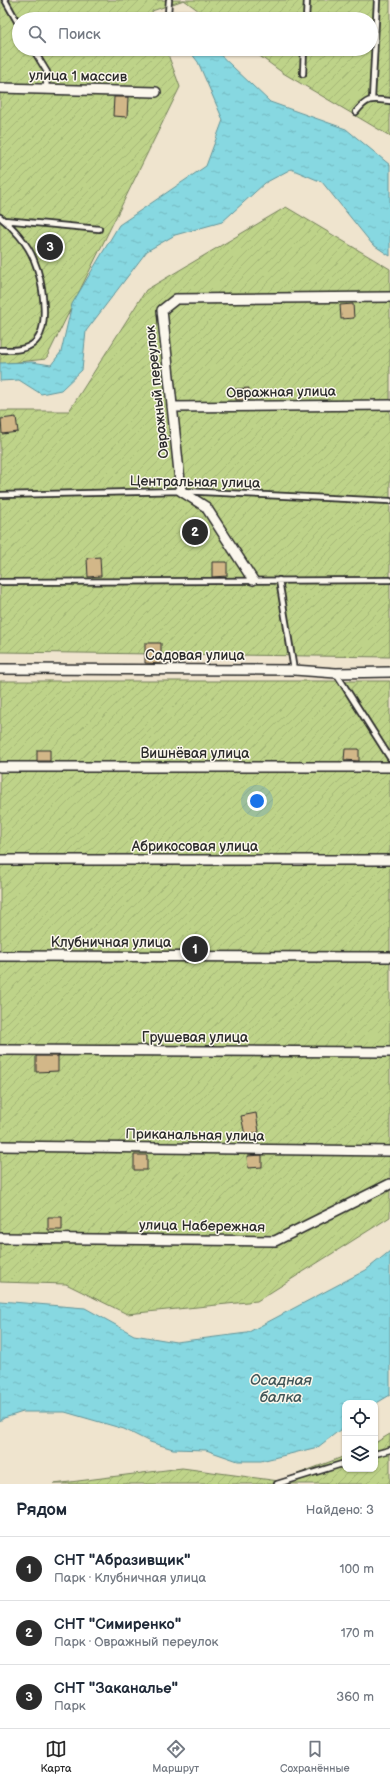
<!DOCTYPE html>
<html lang="ru">
<meta charset="utf-8">
<style>
body{margin:0;font-family:"Balsamiq Sans",sans-serif;background:#f6f6f7;color:#1f2937}
.controls{position:absolute;right:12px;bottom:12px;display:grid;overflow:hidden;border-radius:8px;box-shadow:0 1px 3px #0004}
.controls button{width:36px;height:36px;display:grid;place-items:center;padding:0;border:0;border-bottom:1px solid #e0e1e3;background:#fff;color:#1f2937;font:20px sans-serif}
.you{position:absolute;left:257px;top:801px;width:14px;height:14px;margin:-10px;border:3px solid #fff;border-radius:50%;background:#1a73e8;box-shadow:0 0 0 6px #1a73e833}
.badge{display:grid;place-items:center;width:26px;height:26px;border-radius:50%;background:#2b2b2b;color:#fff;font-size:13px;font-weight:700}
.pin{position:absolute;translate:-50% -50%;border:2px solid #fff;box-shadow:0 1px 4px #0006}
.list{margin:0;padding:0;list-style:none}
h2{display:flex;justify-content:space-between;align-items:center;height:52px;margin:0;padding:0 16px;font-size:17px}
h2 small{font-size:13px;font-weight:400;color:#747a83}
.list li{display:grid;grid-template-columns:26px 1fr auto;gap:12px;align-items:center;box-sizing:border-box;height:64px;padding:0 16px;border-top:1px solid #e0e1e3}
.list b{display:block;font-size:15px;white-space:nowrap}
.list p{margin:0;font-size:13px;white-space:nowrap;color:#747a83}
.list em{font-size:13px;font-style:normal;color:#747a83}
.icon{flex:none;width:22px;height:22px;fill:none;stroke:currentColor;stroke-width:2;stroke-linecap:round;stroke-linejoin:round}
.map{position:relative;flex:none;width:390px;height:1484px;overflow:hidden}
.search{position:absolute;background:#fff;box-shadow:0 1px 3px #0004;left:12px;right:12px;top:12px;height:44px;display:flex;align-items:center;gap:10px;box-sizing:border-box;padding:0 14px;border-radius:22px;color:#747a83;font-size:15px}
.sheet{height:244px;background:#fff}
nav{display:flex;justify-content:space-around;align-items:center;box-sizing:border-box;height:56px;border-top:1px solid #e0e1e3;background:#fff;font-size:11px;color:#747a83}
nav a{display:grid;justify-items:center;gap:2px}
nav .on{color:#2b2b2b}
.map>svg:first-child{display:block}
.garden{fill:url(#garden-furrows);stroke:#747f5a}
.water{fill:url(#water-ripples);stroke:#629398}
.building{fill:#d2b788;stroke:#2b2b2b}
.lines{fill:none;stroke-linecap:round;stroke-linejoin:round}
.lane-casing{stroke:#2b2b2b;stroke-width:8}
.street-casing{stroke:#2b2b2b;stroke-width:12}
.lane{stroke:#fbf7ec;stroke-width:4.5}
.street{stroke:#fbf7ec;stroke-width:9}
.labels{text-anchor:middle;dominant-baseline:central;stroke-width:3;stroke-linejoin:round;paint-order:stroke}
.street-label{font-size:14px;fill:#2b2b2b;stroke:#fbf7ec}
.water-label{font-size:15px;font-style:italic;fill:#425658;stroke:#fbf7ec}
</style>
<div class="map">
<svg width="390" height="1484" viewBox="0 0 390 1484">
<defs>
<pattern id="garden-furrows" width="10" height="10" patternUnits="userSpaceOnUse"><rect width="10" height="10" fill="#bed389"/><path d="M-1 1l2-2M0 10L10 0M9 11l2-2" fill="none" stroke="#a3b576"/></pattern>
<pattern id="water-ripples" width="26" height="14" patternUnits="userSpaceOnUse"><rect width="26" height="14" fill="#87d8e1"/><path d="M2 4q2-2 4 0t4 0M15 11q2-2 4 0t4 0" fill="none" stroke="#75bac1"/></pattern>
</defs>
<rect width="100%" height="100%" fill="#efe4ce"/>
<filter id="ink" filterUnits="userSpaceOnUse"><feTurbulence type="fractalNoise" baseFrequency=".025" numOctaves="2"/><feDisplacementMap in="SourceGraphic" scale="8" xChannelSelector="R" yChannelSelector="G"/><feConvolveMatrix kernelMatrix="1 2 1 2 8 2 1 2 1" color-interpolation-filters="sRGB"/></filter>
<g filter="url(#ink)">
<path class="garden" d="M0,0H390V136L283,73L250,49H371V19H210L184,0L152,11L154,19H19V49H166L180,87L46,359L0,364Z
M286,207L390,269V657L0,652V411H69L146,290Z
M0,681H390V1217L257,1301L127,1314L66,1284L0,1282Z
M390,1434V1484H54L182,1468L279,1481L345,1456V1469H375V1443Z"/>
<path class="water" d="M188,49H214L270,102L346,129L390,165V256L372,244L322,182L291,169L265,183L222,222L175,235L147,251L86,331L82,370L61,390L41,394L19,380L0,381V363L32,362L51,365L61,352L72,304L119,225L206,166L223,120L198,62Z
M390,1251V1395L375,1404L345,1403V1426L318,1447L261,1461H238L206,1450L173,1449L150,1442L124,1429L65,1412H23L4,1418L0,1421V1301L85,1308L134,1335L176,1342L247,1333L366,1270Z"/>
<path class="building" d="M114,97H128L127,117L113,116Z
M353,304L354,318L341,319L340,305Z
M249,388V400H236L235,389Z
M16,417L18,432L2,434L1,419Z
M100,557L101,576L88,577L87,558Z
M212,562H227V576L212,577Z
M145,643H161V664L145,663Z
M345,749H359V761L344,760Z
M37,750H50V761H37Z
M36,1056H58V1071L36,1072Z
M256,1113L259,1132L245,1135L241,1116Z
M134,1155H147V1170H134Z
M262,1155V1167L248,1168L247,1156Z
M48,1217H62V1230H48Z"/>
<g class="lines">
<g class="lane-casing">
<path id="lane" d="M5,0L19,25
M168,14L169,0
M306,19L307,0
M33,49L47,72L46,89
M303,74L304,49
M372,99L377,0
M356,112C368,97 372,99 390,101
M0,217C13,227 28,244 34,260C42,279 51,326 35,342C26,351 11,350 0,350
M4,220L99,229
M0,495L181,491L390,501
M279,580L294,670
M0,582L390,580
M336,673L390,758
M375,1454L390,1450
M277,1484L345,1463"/>
</g>
<g class="street-casing">
<path id="street" d="M0,88L156,92
M172,407L390,405
M253,580L206,507L181,491L162,310L176,299L390,297
M0,669L294,670L336,673L390,672
M0,767H390
M0,860H390
M0,956L390,957
M0,1050L390,1052
M0,1146L390,1151
M0,1238L275,1241L390,1184"/>
</g>
<use href="#lane" class="lane"/>
<use href="#street" class="street"/>
</g>
</g>
<g class="labels">
<g class="street-label">
<text transform="translate(78 76) rotate(1)">улица 1 массив</text>
<text transform="translate(157 392) rotate(-96)">Овражный переулок</text>
<text transform="translate(281 392) rotate(-1)">Овражная улица</text>
<text transform="translate(195 482) rotate(1)">Центральная улица</text>
<text x="195" y="655">Садовая улица</text>
<text x="195" y="753">Вишнёвая улица</text>
<text x="195" y="846">Абрикосовая улица</text>
<text x="111" y="942">Клубничная улица</text>
<text x="195" y="1037">Грушевая улица</text>
<text transform="translate(195 1135) rotate(1)">Приканальная улица</text>
<text transform="translate(202 1226) rotate(1)">улица Набережная</text>
</g>
<g class="water-label">
<text x="281" y="1380">Осадная<tspan x="281" dy="17">балка</tspan></text>
</g>
</g>
</svg>
<div class="controls">
<button><svg class="icon" aria-label="locate" viewBox="0 0 24 24"><circle cx="12" cy="12" r="6"/><path d="M12 2v4M12 18v4M2 12h4M18 12h4"/></svg></button>
<button><svg class="icon" aria-label="layers" viewBox="0 0 24 24"><path d="M12 4l9 5-9 5-9-5zM3 14l9 5 9-5"/></svg></button>
</div>
<div class="you"></div>
<div class="pin badge" style="left:195px;top:949px">1</div>
<div class="pin badge" style="left:195px;top:532px">2</div>
<div class="pin badge" style="left:50px;top:247px">3</div>
<div class="search"><svg class="icon" aria-label="search" viewBox="0 0 24 24"><circle cx="10" cy="10" r="6"/><path d="M15 15l6 6"/></svg>Поиск</div>
</div>
<section class="sheet">
<h2>Рядом<small>Найдено: 3</small></h2>
<ul class="list">
<li><span class="badge">1</span><div><b>СНТ &quot;Абразивщик&quot;</b><p>Парк · Клубничная улица</p></div><em>100 m</em></li>
<li><span class="badge">2</span><div><b>СНТ &quot;Симиренко&quot;</b><p>Парк · Овражный переулок</p></div><em>170 m</em></li>
<li><span class="badge">3</span><div><b>СНТ &quot;Заканалье&quot;</b><p>Парк</p></div><em>360 m</em></li>
</ul>
</section>
<nav>
<a class="on"><svg class="icon" aria-label="map" viewBox="0 0 24 24"><path d="M3 6l6-2 6 2 6-2v14l-6 2-6-2-6 2zM9 4v14M15 6v14"/></svg>Карта</a>
<a><svg class="icon" aria-label="directions" viewBox="0 0 24 24"><path d="M12 3l9 9-9 9-9-9zM9 14v-3h6M13 9l2 2-2 2"/></svg>Маршрут</a>
<a><svg class="icon" aria-label="saved" viewBox="0 0 24 24"><path d="M7 4h10v16l-5-4-5 4z"/></svg>Сохранённые</a>
</nav>
